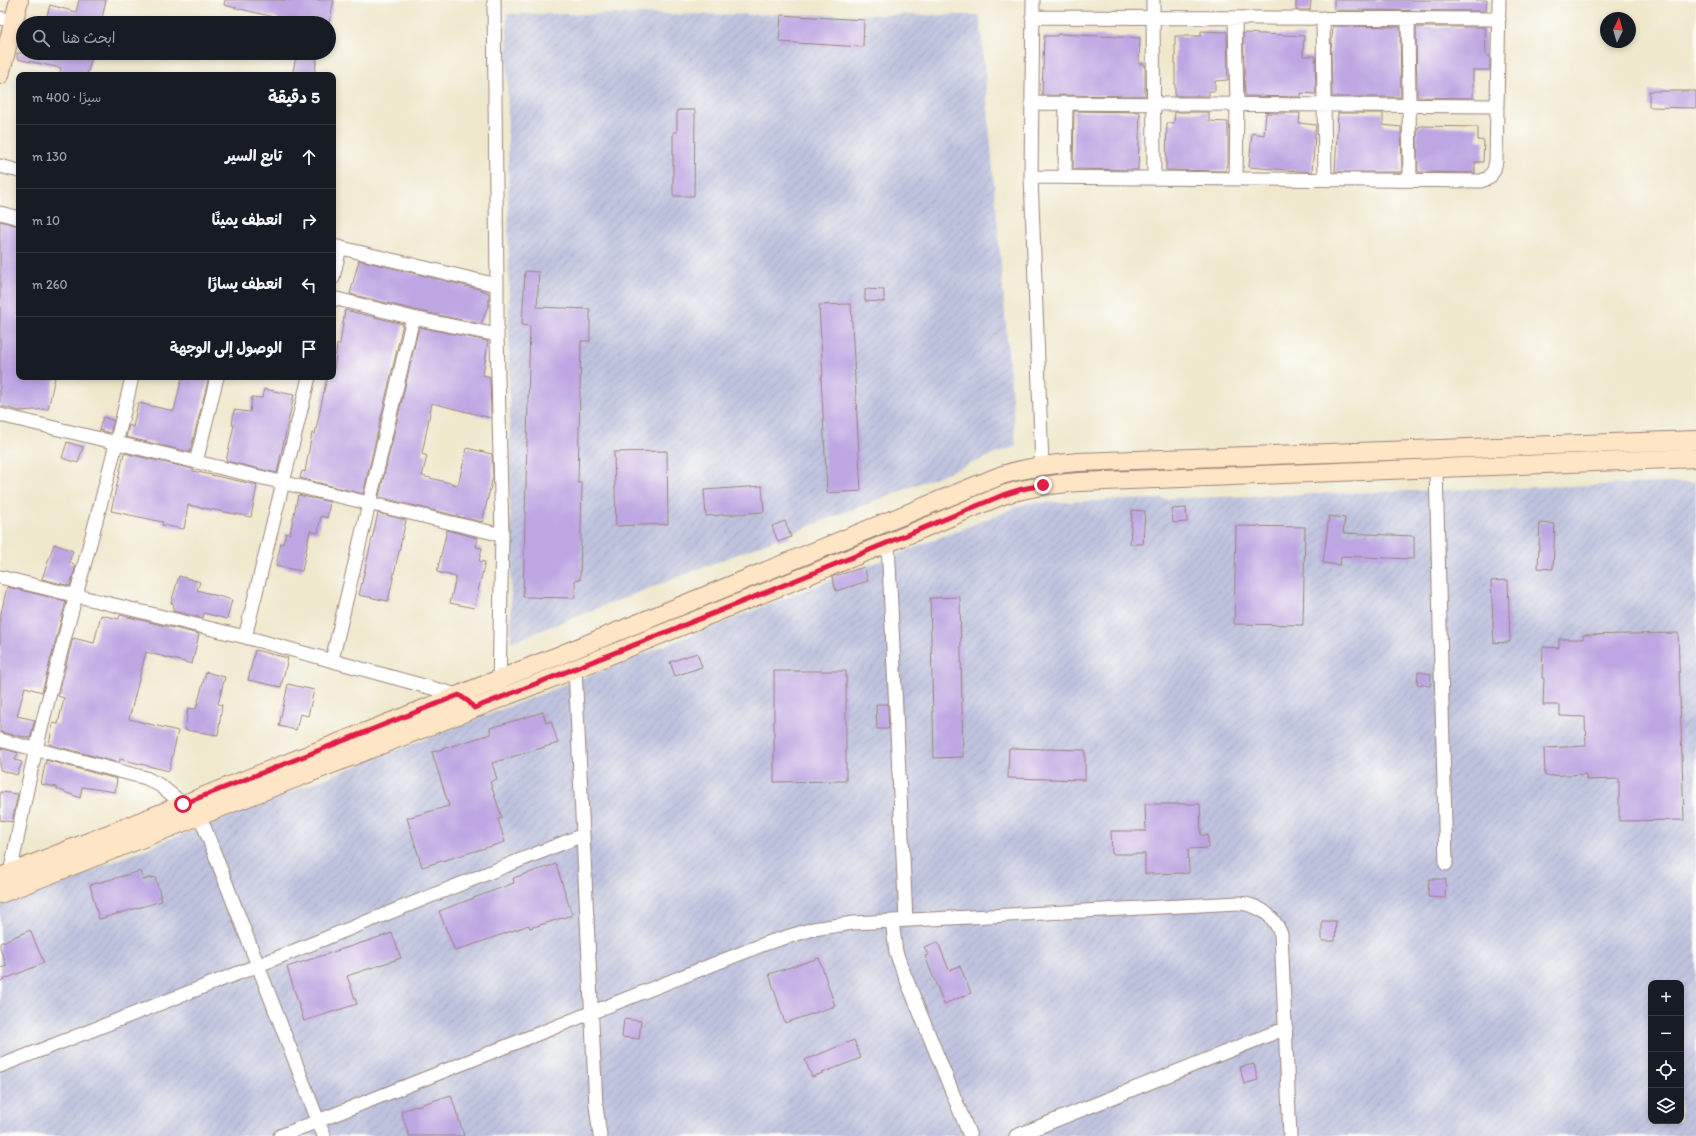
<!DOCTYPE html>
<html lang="ar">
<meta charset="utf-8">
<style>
body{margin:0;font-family:Itim,"Playpen Sans Arabic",sans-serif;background:#242831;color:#f1f3f6;direction:rtl}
.controls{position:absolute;right:12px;bottom:12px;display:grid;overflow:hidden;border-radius:8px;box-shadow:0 2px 6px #0003}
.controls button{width:36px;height:36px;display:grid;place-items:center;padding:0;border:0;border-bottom:1px solid #363941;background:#171b24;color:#f1f3f6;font:20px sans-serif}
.compass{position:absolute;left:1600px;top:12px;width:36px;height:36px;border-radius:50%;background:#171b24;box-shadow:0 2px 6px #0003;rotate:5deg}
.stop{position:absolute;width:12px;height:12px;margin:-9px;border:3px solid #e11d48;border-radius:50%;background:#fff}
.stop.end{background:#e11d48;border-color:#fff;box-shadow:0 1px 4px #0008}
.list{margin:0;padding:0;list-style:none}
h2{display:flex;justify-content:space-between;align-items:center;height:52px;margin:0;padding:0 16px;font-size:17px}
h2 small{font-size:13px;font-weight:400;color:#9ea1a6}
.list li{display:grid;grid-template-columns:26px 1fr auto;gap:12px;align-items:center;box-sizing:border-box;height:64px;padding:0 16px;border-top:1px solid #363941}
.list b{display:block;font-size:15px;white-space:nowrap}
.list em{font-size:13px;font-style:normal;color:#9ea1a6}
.icon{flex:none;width:22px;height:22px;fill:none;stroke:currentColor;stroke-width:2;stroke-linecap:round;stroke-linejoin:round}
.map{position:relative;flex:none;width:1696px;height:1136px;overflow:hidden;direction:ltr}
.search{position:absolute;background:#171b24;box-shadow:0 2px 6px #0003;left:16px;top:16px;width:320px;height:44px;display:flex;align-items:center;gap:10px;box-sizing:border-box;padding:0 14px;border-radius:22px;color:#9ea1a6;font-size:15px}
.panel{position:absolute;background:#171b24;box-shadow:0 2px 6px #0003;left:16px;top:72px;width:320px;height:308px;border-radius:8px;direction:rtl}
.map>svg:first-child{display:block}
.industrial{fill:url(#industrial-furrows);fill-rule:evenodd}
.building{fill:#bea6e3}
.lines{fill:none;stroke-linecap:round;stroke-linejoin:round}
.street-casing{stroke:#9c847c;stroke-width:15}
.secondary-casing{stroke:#9c847c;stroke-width:20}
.street{stroke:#fff;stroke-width:13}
.secondary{stroke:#fde5c5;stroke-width:18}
.route{stroke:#e11d48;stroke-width:5}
</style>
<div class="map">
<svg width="1696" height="1136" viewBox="0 0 1696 1136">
<defs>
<pattern id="industrial-furrows" width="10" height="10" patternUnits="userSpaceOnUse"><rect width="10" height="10" fill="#bec2dd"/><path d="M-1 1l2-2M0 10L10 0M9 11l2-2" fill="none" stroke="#a5a6be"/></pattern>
</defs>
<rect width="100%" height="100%" fill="#fdfcf7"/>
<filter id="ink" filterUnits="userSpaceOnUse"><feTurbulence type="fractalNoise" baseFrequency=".025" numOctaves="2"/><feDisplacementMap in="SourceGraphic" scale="8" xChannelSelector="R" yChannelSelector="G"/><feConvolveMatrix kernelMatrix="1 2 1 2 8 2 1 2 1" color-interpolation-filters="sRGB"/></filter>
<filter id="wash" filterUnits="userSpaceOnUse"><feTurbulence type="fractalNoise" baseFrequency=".012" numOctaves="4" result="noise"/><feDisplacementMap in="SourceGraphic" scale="16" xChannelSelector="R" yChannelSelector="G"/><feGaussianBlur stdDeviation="0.9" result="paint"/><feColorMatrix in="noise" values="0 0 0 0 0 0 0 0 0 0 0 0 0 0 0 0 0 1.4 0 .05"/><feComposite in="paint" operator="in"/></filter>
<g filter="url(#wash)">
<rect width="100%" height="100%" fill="#efe8cd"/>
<path class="industrial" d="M507,14L980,15L1016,446L511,642Z
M1696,482V1136H0V906L1028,503ZM1651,983H1681V1121H1651Z"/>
<g id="blocks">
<path class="building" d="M79,0H106L101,23H45L50,5L76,12Z
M225,0H334L329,23H277L278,18L224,5Z
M1296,0H1311L1310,10H1296Z
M1334,0H1487L1486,11L1334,10Z
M781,15L864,20L863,47L779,42Z
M1333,26L1400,27L1401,97H1332L1331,50Z
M1416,27H1485L1486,56H1490V70H1473V98L1417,97Z
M1201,31L1227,32L1228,80L1215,81V91H1209V96H1175V36H1201Z
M1243,33L1304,36L1303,56H1315L1316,94L1301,93V97L1245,96Z
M1058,34L1140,38L1139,64H1145V96L1042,95L1044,36H1057Z
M17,53H93L87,75H59L61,68L17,59Z
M297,53H318L314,75H292Z
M1649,91H1696V108L1649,107Z
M677,110H695L694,196H673V132H677Z
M1074,111L1140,112L1138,170L1073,169Z
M1175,112H1209V121L1228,122V165H1226V171L1166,170L1167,123H1174Z
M1266,113H1300L1299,123L1316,125L1312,172L1249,167L1252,133L1264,135Z
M1338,113H1383V125L1401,127L1402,172H1335Z
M1419,126L1478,127V140L1484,141L1483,162H1475V173L1418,172L1417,128H1419Z
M0,221L19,226V377H55L48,409L20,411L0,406Z
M359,260L478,289L489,293V304L481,324L415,310L350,294Z
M525,271L539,272L537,307L590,309V341H581L578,483H582L580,580H575V598L523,597L530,326L522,325Z
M865,289L884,290V302L865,301Z
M851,304L861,491L827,493L821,376H823L819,305Z
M345,310L403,324L363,494L300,478L302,471L305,472L312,433L315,434L327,377H333L337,344H340Z
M419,327L488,341L483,375L490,377L491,418L432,403L422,454L427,456L422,476L458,485L467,448L492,454L493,477L482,522L379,497Z
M182,377H209L190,452L126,437L129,425L133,427L138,403L174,411Z
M264,389L294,395L277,473L226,461L234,425H232L234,410L250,412L252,397L262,398Z
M103,417L114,421L110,433L99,430Z
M67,442L83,447L78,463L62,458Z
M667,451L668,524L616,526L614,452Z
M124,453L193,469V471L257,485L251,517L188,505L184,529L162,525L163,522L111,511Z
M762,486L764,512L706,516L704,490Z
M298,495L330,502L327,518L321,516L318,533L310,531L302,571L276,566L281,543L283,544L286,533L290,534Z
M1186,508L1187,522L1173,523L1172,509Z
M1132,510L1145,511L1143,544H1130Z
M378,513L406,520L388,601L359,595Z
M1329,516L1345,518L1343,533L1414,536V559L1341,556L1340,565L1323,563Z
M785,521L791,537L778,542L772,526Z
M1540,523L1555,524L1553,569L1538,568Z
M1236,526L1305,527L1303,625L1234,624Z
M447,530L478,538L476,547L482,548L479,561L485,562L474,608L450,603L456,577L437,572Z
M54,544L73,551L69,562L76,565L70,586L42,579Z
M864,567L868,581L836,591L832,577Z
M179,576L200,582L197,590L232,600L227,619L204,613L203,618L173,611L174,604L171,603Z
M1508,580L1510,642L1494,643L1491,581Z
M7,587L66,601L42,692L25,687L17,716L35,720L30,738L0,732V617Z
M960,597L963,757L934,758L930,598Z
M101,615L119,619L120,615L199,634L192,664L146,652L129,719L178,731L169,771L120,759L119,763L49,744L53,723L58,724L64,698L58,696L73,638L94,643Z
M1678,633L1684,820L1619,821V779L1586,780V774L1545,776L1544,748L1586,746L1585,717L1560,716V705H1543L1544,678H1542L1543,647L1559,648V639H1583V635Z
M255,650L288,658L281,687L248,680Z
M697,653L702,667L675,676L670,662Z
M774,671H846V781L774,782Z
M206,672L225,677L218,704L222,705L218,735L185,730L188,708L196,709Z
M1418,672L1431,674L1430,686L1417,684Z
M288,684L314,690L308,716L300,714L296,730L279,726Z
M876,704H888L889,729H877Z
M543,712L546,723L551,721L558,743L492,763L497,779L490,782L502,818L498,819L505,842L422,867L407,818L449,806L432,752L491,734L490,728Z
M0,748L18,753L15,760L22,762L17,775L0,770Z
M1009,748L1085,750V780L1008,778Z
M46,760L117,779L115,792L82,787L80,798L57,789V787L41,784Z
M0,792L18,794L12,822L0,820Z
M1145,804H1200L1201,835H1208V848L1188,849L1189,873L1145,874V854H1112L1111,831H1146Z
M556,864L572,915L530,928L529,925L455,951L439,911L514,883L513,878Z
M141,871L143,880L155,877L162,901L99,919L90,885Z
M1429,879H1446L1445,898L1428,897Z
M1322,921H1336L1335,941H1322Z
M30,930L44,963L0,981V968L7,966L0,949V943Z
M392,933L401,958L347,976L357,1004L304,1021L287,967Z
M938,942L949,970L960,966L971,993L944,1004L925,956L928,955L924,947Z
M819,958L835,1006L785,1023L769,974Z
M624,1019L641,1021L639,1039L622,1037Z
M854,1040L861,1058L812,1077L805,1060Z
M1254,1064L1258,1080L1244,1084L1240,1067Z
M451,1095L464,1136H409L401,1111Z"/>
</g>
</g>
<g filter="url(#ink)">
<use href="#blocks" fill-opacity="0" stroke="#9c847c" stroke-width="1"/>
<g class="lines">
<g class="street-casing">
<path id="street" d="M494,0L497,285V335L502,535L499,686
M1033,0L1031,177L1042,465
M1153,0L1154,178
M1032,17L1499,19
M0,18L13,21
M1235,18L1237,104L1236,178
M1323,18L1325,179
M1408,19L1410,180
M1032,103L1497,106
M0,166L19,171
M1031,177L1481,181L1489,178L1494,170L1496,161L1499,0
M1065,177L1066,103
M0,213L19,218
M333,246L497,285
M333,278L340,247
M333,298L413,318L497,335
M0,415L502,535
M196,462L217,377
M1436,468L1446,864
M888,543L906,920
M0,577L245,637L461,696
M245,637L309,377
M332,660L413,318
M575,669L596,1106L600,1136
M0,740L146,778L161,786L183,804
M200,816L324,1136
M10,873C19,832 26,790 36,749C66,624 104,502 132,377
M892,921L896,952L901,966L970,1136
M0,1066L259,965L583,835
M280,1136L767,943L813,929L853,923L1239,903C1260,905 1273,915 1281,934L1290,1136
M1016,1136L1286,1028"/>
</g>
<g class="secondary-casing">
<path id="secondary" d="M0,75L19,0
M0,877L560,655L1002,475C1028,467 1052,464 1078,462L1696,440
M0,894L575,669L888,543L1003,495C1028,487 1053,484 1079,482L1696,458"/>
</g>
<use href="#street" class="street"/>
<use href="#secondary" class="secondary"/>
</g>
</g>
<g class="lines" filter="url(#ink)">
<path class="route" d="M183,804L459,695L469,702L474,708C651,639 828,568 1003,495L1022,489L1043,485"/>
</g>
</svg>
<div class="controls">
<button>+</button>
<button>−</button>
<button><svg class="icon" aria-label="locate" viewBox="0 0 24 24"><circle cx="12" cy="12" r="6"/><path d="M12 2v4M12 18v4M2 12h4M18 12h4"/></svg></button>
<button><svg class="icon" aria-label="layers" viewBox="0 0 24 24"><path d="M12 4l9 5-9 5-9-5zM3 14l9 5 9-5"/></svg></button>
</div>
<svg class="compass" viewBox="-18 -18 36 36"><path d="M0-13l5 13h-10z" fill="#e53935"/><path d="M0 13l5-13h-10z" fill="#9ea1a6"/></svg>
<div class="stop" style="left:183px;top:804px"></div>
<div class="stop end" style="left:1043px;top:485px"></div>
<div class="search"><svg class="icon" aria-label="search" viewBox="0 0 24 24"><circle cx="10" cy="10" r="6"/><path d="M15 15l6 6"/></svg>ابحث هنا</div>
<section class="panel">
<h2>5 دقيقة<small>سيرًا · 400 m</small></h2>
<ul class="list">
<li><svg class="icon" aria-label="ahead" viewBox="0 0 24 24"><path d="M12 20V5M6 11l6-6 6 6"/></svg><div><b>تابع السير</b></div><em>130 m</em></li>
<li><svg class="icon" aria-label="right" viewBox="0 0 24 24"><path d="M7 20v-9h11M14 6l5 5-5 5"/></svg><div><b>انعطف يمينًا</b></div><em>10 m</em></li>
<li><svg class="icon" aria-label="left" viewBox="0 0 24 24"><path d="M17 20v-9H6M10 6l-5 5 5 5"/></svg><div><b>انعطف يسارًا</b></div><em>260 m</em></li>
<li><svg class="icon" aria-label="arrive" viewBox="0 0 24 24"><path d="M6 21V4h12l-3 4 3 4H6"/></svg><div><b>الوصول إلى الوجهة</b></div></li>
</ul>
</section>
</div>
